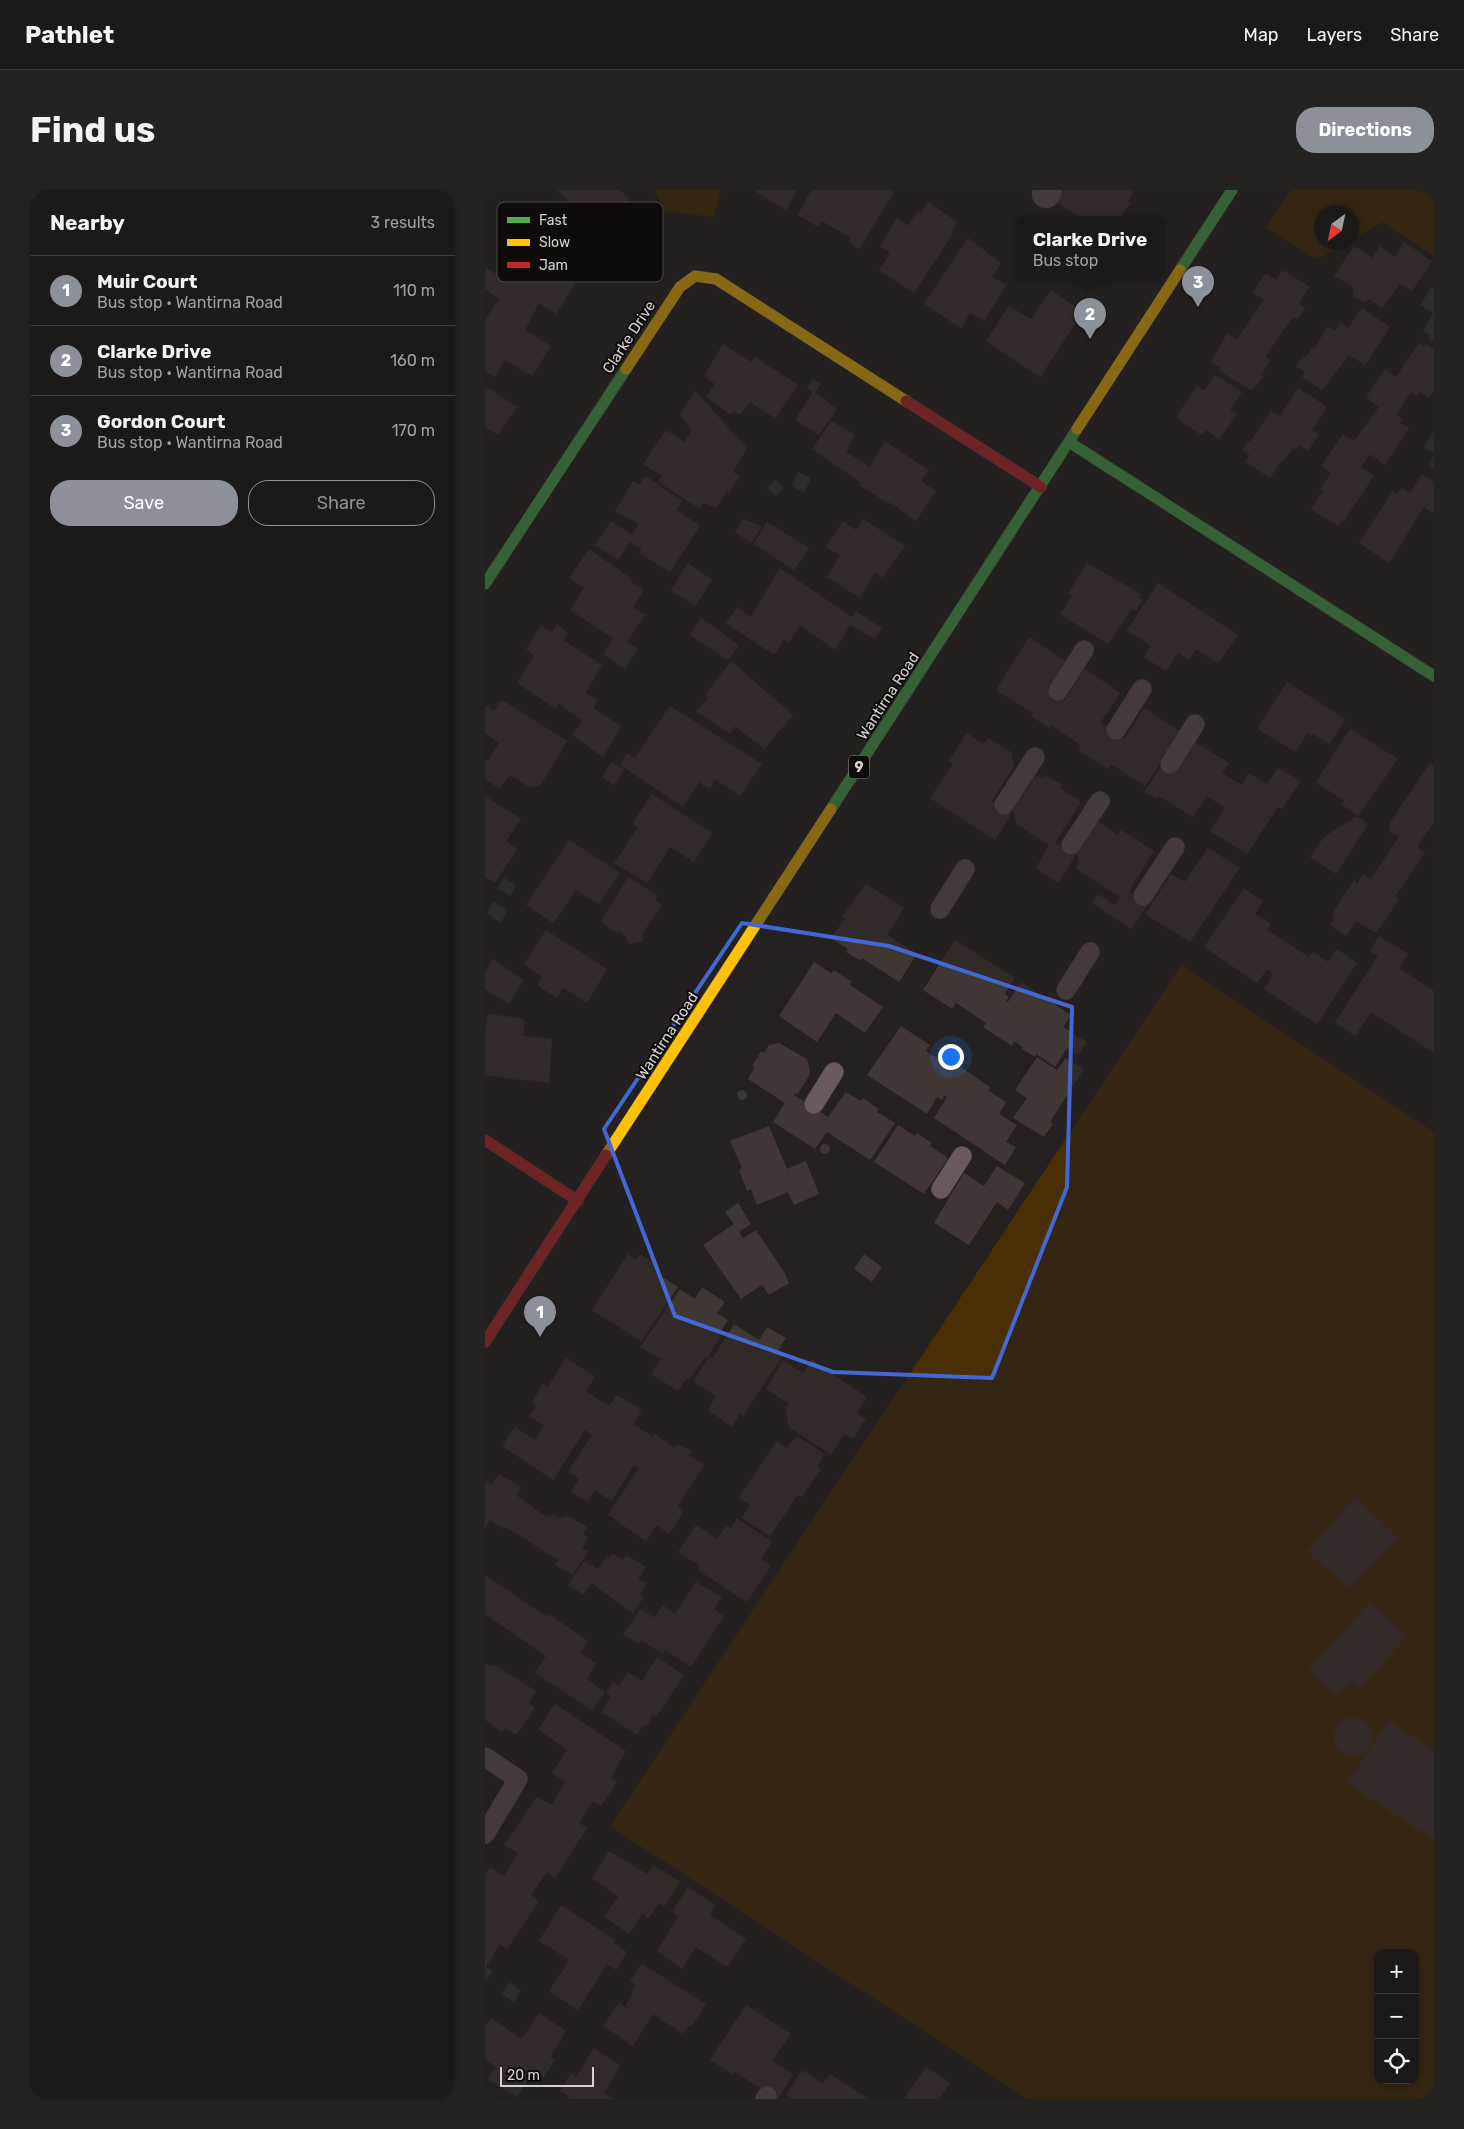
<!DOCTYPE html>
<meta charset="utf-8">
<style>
body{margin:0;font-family:Rubik,sans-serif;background:#252222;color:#f1f3f6}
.controls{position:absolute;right:15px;bottom:15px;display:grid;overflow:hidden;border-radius:10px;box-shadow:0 2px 8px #0003}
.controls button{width:45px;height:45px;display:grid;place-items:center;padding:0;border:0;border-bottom:1px solid #3a3838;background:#1c1919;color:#f1f3f6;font:25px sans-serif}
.compass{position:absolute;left:829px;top:15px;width:45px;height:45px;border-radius:50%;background:#1c1919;box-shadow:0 2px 8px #0003;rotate:213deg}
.scale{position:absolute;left:15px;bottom:12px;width:94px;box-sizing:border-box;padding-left:5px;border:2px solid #d6d2d1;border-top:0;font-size:14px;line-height:18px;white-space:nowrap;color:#d6d2d1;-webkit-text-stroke:4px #0e0b0a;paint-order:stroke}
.you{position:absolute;left:465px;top:866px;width:18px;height:18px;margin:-12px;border:4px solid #fff;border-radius:50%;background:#1a73e8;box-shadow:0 0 0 8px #1a73e833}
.badge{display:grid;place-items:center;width:32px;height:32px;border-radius:50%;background:#8c9099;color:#fff;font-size:16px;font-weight:700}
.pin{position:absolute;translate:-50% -41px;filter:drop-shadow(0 1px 2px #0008)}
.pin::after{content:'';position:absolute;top:26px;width:18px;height:15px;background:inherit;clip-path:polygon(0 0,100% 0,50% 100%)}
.popup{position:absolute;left:530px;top:26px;width:150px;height:65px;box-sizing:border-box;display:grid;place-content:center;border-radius:10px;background:#1c1919;filter:drop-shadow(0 1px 4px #0005);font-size:16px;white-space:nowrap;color:#a0a0a2}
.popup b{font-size:19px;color:#f1f3f6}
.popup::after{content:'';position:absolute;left:50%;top:100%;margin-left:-10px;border:10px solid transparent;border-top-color:#1c1919}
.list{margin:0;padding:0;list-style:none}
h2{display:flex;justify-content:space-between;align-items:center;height:65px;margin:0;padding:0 20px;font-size:21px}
h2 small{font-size:16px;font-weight:400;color:#a0a0a2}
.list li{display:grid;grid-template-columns:32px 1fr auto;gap:15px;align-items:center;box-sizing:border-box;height:70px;padding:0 20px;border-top:1px solid #3a3838}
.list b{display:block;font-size:19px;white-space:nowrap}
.list p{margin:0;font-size:16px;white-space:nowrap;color:#a0a0a2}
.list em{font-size:16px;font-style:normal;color:#a0a0a2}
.actions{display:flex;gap:10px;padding:15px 20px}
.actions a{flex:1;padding:11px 0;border:1px solid #8c9099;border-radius:20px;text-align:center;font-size:18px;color:#8c9099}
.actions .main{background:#8c9099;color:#fff}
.icon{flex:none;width:28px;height:28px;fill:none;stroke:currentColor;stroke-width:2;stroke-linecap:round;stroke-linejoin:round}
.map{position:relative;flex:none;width:949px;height:1909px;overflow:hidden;border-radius:20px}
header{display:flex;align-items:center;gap:30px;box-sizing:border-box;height:70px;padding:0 25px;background:#1c1919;border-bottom:1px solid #3a3838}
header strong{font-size:24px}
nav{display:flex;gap:28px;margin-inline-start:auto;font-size:18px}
.intro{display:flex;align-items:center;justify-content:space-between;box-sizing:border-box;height:120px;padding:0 30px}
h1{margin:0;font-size:35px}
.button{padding:12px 22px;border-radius:20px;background:#8c9099;color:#fff;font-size:18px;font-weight:700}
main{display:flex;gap:30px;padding:0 30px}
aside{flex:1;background:#1c1919;border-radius:20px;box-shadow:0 2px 8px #0003}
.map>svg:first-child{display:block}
.green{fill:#4a2e04;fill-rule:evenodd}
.building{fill:#403734}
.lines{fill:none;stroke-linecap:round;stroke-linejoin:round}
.lane-casing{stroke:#403e3e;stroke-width:20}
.street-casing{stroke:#403e3e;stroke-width:29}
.fast-casing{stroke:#403e3e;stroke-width:12}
.slow-casing{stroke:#403e3e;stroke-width:12}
.jam-casing{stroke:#403e3e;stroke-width:12}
.lane{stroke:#6a595c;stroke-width:19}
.street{stroke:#6a595c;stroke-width:28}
.fast{stroke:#4caf50;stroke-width:11}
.slow{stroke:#ffc107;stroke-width:11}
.jam{stroke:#c62828;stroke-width:11}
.marked{fill:none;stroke:#4268d7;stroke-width:4;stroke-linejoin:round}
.labels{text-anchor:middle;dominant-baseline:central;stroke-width:4;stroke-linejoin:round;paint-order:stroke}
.shield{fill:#0e0b0a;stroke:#9a9695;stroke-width:1}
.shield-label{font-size:14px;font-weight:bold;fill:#d6d2d1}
.street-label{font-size:15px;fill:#d6d2d1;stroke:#0e0b0a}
.key{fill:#0e0b0a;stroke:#4a4746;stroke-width:1}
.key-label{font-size:14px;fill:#d6d2d1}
</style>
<header>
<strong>Pathlet</strong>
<nav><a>Map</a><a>Layers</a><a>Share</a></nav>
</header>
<div class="intro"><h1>Find us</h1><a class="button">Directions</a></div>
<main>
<aside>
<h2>Nearby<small>3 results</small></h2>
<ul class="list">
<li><span class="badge">1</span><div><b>Muir Court</b><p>Bus stop · Wantirna Road</p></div><em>110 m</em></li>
<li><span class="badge">2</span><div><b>Clarke Drive</b><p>Bus stop · Wantirna Road</p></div><em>160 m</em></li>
<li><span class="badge">3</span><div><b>Gordon Court</b><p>Bus stop · Wantirna Road</p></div><em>170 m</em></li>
</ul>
<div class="actions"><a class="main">Save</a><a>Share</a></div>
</aside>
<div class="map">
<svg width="949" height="1909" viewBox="0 0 949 1909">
<rect width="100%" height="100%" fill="#252121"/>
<path class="green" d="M169,0H236L229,27L180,21Z
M806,0H949V66L897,32L867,50L866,22H836V52L862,53L832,69L781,38Z
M696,775L949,942V1909H543L125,1636ZM893,1763H930V1890H893Z"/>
<path class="building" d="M72,0H135L144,8L114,39Z
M268,0H313L301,20Z
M326,0H410L374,59L363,52L366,48L337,31L333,37L313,25Z
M579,0H650L643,11L646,12L635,29L632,27L630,30H599L572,12Z
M443,12L472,32L466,42L468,44L429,103L394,80L405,63L395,56L412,28L422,36L433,21L436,23Z
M63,21L122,59L104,88L96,84L71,124L54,113L40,140L66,156L47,186L20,170L10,187L0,181V130L14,109L0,99V81L2,78L24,93L31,81L45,91L59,69L39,57Z
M483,48L516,73L507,87L521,95L499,131L485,123L476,138L439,114Z
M919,52L947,71L927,101L915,94L897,118L884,109L880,113L867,105L869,101L867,96L849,86L869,56L887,68L895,56L910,67Z
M797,80L825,97L814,113L820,118L813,129L808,127L780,167L786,170L776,184L779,186L767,201L733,180L735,178L726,171L742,144L752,149L779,110L768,102L781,83L791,90Z
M947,97L949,98V152L943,148L944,145L938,141L948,123L935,115Z
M566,100L598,122L555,187L501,151L524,116L546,129Z
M877,118L905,137L880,175L864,165L837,200L817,187L820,182L811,176L818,166L820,168L827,158L829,159L843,136L849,141L855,133L863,138Z
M934,153L939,156L941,154L949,159V200L944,208L935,202L933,206L926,202L911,225L918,230L915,233L924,238L900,275L885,264L876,277L889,286L858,332L856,331L853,336L826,319L838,301L835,299L846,283L836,276L858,244L869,251L894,217L881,208L900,179L911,187Z
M238,154L266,172L270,167L313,195L290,228L265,212L255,225L249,221L246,225L221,207L230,194L219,186Z
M730,185L757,202L745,220L752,224L734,249L721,240L716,245L691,227L712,196L719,201Z
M328,189L336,194L330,203L352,219L334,245L310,230L328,202L322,198Z
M0,196L32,217L13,245L0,237Z
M813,198L842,217L827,240L834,244L823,261L814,255L811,260L808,258L798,271L797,270L785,288L760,272L765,265L757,260L763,251L765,252L786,221L795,226Z
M210,201L262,258L248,282L255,286L244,303L242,301L231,318L218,313L215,319L173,292L177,286L158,274L181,240L199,252L207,241L195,225Z
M346,231L370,245L361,262L385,277L400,251L444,280L436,291L451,301L431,331L405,312L404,314L374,295L375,292L327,259Z
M949,241V263L939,257Z
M949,265V280L943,275Z
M313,282L326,288L319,303L307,296Z
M937,284L949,292V324L939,317L904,373L874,353L908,301L912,305L917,298L925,303Z
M161,286L197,311L192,320L215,336L185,382L154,363L157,359L145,352L133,370L110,355L126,331L147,345L154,334L130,321L148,291L154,295Z
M290,290L299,298L291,306L282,298Z
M258,329L277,336L266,353L250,342Z
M378,329L420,356L397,388L390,382L375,408L342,387L355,365L341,357L358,331L371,340Z
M282,332L324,358L309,380L269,354Z
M104,359L147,389L146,392L159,400L148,417L160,425L142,452L153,459L140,479L118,464L128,448L85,420L99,398L84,388Z
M203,373L227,390L210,416L186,400Z
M602,373L656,404L654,407L658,409L651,421L647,419L623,454L575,424L587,406L583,404Z
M295,378L367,427L371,421L397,438L390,449L365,435L350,460L315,435L304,452L299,449L289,465L241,433L252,417L266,427Z
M673,393L753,445L733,473L711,459L704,470L693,463L681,481L659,467L666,456L642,440Z
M216,428L254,455L243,470L205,445Z
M72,434L83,443L78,450L117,475L100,503L113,510L108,518L136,536L118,567L87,545L98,531L73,513L71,519L32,493L49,466L41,459L56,435L67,442Z
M544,447L580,471L563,498L580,510L599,478L635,503L615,533L639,549L659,518L696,542L660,596L626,574L623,579L593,560L596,555L566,535L564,538L546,526L548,523L511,500Z
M246,471L308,525L279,559L250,536L245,544L211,521L224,508L220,505Z
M802,492L860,529L845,554L828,544L826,546L822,544L811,562L772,539Z
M17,510L82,551L55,596L44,597L25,585L14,599L0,589V569L3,571L14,553L0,543V518L1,516L9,520Z
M185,516L277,574L255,606L230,589L225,599L214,592L198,617L135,575L142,563L150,568Z
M865,539L913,569L873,626L856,614L859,611L831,592Z
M482,543L499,554L503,548L526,562L529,577L506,612L526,625L510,650L445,608L468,574L464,571Z
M707,550L744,573L737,583L757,595L764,583L782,594L793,578L816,591L797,619L793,617L762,664L725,641L740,618L722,606L708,627L674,606L672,609L659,602L678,573Z
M127,572L139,580L129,595L117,587Z
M945,573L949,576V632L932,657L940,663L910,706L914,709L891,743L871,731L861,746L845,735L850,726L847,724L869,690L872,694L878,684L886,689L914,647L905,642L904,634Z
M551,585L558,588L560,585L577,595L575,598L596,612L570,653L590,666L573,693L551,678L564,655L531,634L528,620Z
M167,604L227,643L209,672L185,657L162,693L129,673L153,638L147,634Z
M0,606L36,629L21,651L32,659L10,693L0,687Z
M870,627L874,628L883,634L851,684L825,667L839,647Z
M611,630L633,645L636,640L669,661L644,701L663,714L646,739L607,713L613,704L629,715L635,707L590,678L594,673L591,662Z
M84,650L135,683L114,714L91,700L68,733L41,715Z
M723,658L755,678L705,752L660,724L686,684L700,692Z
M143,687L173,706L170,710L177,715L157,744L158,751L144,754L140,746L134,741L132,743L116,731Z
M19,688L31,695L25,706L12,698Z
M381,694L419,718L402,745L432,764L414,792L377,768L376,771L361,762L363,759L346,748L360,728L357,727Z
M759,698L778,711L770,724L786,734L782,740L824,767L828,762L843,772L852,759L872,773L832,834L779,799L788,784L782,779L772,793L719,757Z
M9,711L23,721L15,733L2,723Z
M61,740L122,779L102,813L78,797L72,808L52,795L57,787L39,774Z
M894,746L923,764L914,778L949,801V863L886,822L870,846L850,832L893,766L885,761Z
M470,750L530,788L520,804L524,807L521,811L523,812L536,792L586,825L578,837L602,852L593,865L582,858L570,877L551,864L550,867L537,859L538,857L529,851L527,856L498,837L501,833L471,813L467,819L438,800Z
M8,769L38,790L24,814L0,799V782Z
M329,772L346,783L349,780L367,792L365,795L398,817L380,843L351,823L332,852L294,826Z
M3,824L36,828L40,832L38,846L67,849L64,893L0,885V843Z
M416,836L445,855L441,861L471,880L473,875L505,897L503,900L521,912L514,924L532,935L521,952L531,957L520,975L449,928L462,907L459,906L457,910L452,907L442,924L382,885Z
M294,853L322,869L325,882L323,887L313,904L310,903L309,905L343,927L361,902L376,911L378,908L394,919L392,922L410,933L385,970L342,942L330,959L288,932L300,913L263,889L270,877L267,876L276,861L279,863L284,855Z
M552,867L572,880L581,868L599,879L565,932L568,934L559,947L528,928L542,908L530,900Z
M252 905a5 5 0 1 1 10 0a5 5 0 1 1-10 0Z
M413,935L430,946L432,943L447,953L445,956L463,968L439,1004L389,972Z
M284,936L302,979L321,971L334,1004L309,1015L303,1002L272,1015L266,999L262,1001L254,980L257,978L245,951Z
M335 959a5 5 0 1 1 10 0a5 5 0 1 1-10 0Z
M512,976L540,993L523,1020L512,1012L484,1055L449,1033L479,983L499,996Z
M253,1013L266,1034L254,1042L258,1048L271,1040L299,1082L304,1093L284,1105L277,1095L256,1109L218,1055L249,1034L240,1022Z
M143,1064L151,1070L155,1064L173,1076L168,1081L193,1097L156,1151L107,1120Z
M379,1064L397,1077L387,1092L369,1079Z
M217,1097L240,1112L232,1123L243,1130L234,1145L236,1146L222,1168L220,1167L204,1190L202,1188L193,1201L166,1184L176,1169L155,1157L195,1099L210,1109Z
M249,1134L274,1150L282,1137L301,1148L292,1162L298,1165L258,1226L255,1223L247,1237L223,1220L231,1206L208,1191L225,1166L228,1168Z
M81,1168L110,1187L101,1201L124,1216L132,1205L157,1220L148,1234L168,1247L170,1244L190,1258L193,1254L206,1261L204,1265L219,1275L193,1316L199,1321L184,1344L172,1335L161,1351L123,1325L154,1278L149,1275L126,1311L110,1300L103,1312L86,1302L94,1289L83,1282L107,1245L100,1240L68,1290L17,1256L30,1237L50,1250L59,1236L44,1226L52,1215L47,1212L58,1194L63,1197Z
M298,1170L318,1183L327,1170L382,1207L372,1224L381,1229L368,1249L359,1244L346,1265L304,1237L300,1217L304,1216L303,1213L281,1199Z
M312,1246L340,1264L332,1276L336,1279L317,1307L313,1305L285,1346L257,1328L265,1315L254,1307L292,1251L301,1258Z
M14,1284L36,1297L32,1306L63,1328L64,1325L67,1327L68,1324L76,1329L78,1326L81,1328L82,1325L102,1337L98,1344L103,1348L97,1358L103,1362L87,1385L70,1375L73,1370L21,1337L19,1339L5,1330L0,1338V1290L7,1295Z
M870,1307L913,1348L865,1398L822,1362Z
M252,1328L287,1352L276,1369L286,1376L262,1412L213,1380L215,1376L193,1362L211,1335L232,1349L241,1336L246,1338Z
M128,1363L138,1370L141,1365L161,1377L153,1389L162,1394L155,1404L159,1407L148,1423L106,1393L98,1404L83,1395L99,1371L113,1379L122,1366L125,1367Z
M0,1385L62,1427L64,1424L103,1451L95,1463L111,1473L102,1489L120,1502L107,1520L50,1483L61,1466L0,1424Z
M211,1392L237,1407L229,1419L239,1426L206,1477L180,1460L178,1464L156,1450L154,1454L138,1444L156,1419L169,1428L178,1415L190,1424Z
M885,1412L922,1446L874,1499L866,1491L852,1506L823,1480Z
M172,1467L199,1485L171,1527L168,1525L161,1537L158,1535L152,1545L117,1522L126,1506L121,1503L128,1492L134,1496L143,1482L157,1491Z
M0,1473L6,1477L8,1474L51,1501L44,1513L50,1518L31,1545L20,1538L17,1542L0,1530Z
M70,1514L141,1561L126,1587L132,1592L116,1616L108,1611L94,1633L102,1638L70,1688L62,1682L46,1705L54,1711L22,1759L15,1754L1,1777L8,1781L0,1793V1685L5,1677L19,1686L33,1663L19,1655L52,1607L67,1615L80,1592L67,1583L82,1560L53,1539Z
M849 1547a19 19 0 1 1 38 0a19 19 0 1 1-38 0Z
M904,1531L949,1561V1650L862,1593Z
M124,1661L162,1684L168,1675L195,1692L179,1717L174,1713L164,1728L157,1724L144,1744L119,1727L133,1707L107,1688Z
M203,1697L230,1715L225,1725L261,1749L242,1777L211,1757L197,1779L172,1761L193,1727L187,1722Z
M76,1715L130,1750L129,1753L142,1762L131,1780L122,1774L93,1820L64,1801L81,1776L83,1769L54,1751Z
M157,1774L221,1814L206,1837L204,1835L198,1844L168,1824L148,1856L118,1836L134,1813L140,1817L148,1804L146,1803L151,1795L145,1791Z
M24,1792L36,1800L29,1812L17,1804Z
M261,1815L306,1844L287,1871L308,1884L293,1909L250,1882L249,1885L225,1870Z
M54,1823L81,1841L65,1867L70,1870L58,1888L48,1882L32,1907L3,1889L11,1877L0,1869V1836L6,1828L37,1849Z
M109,1858L135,1876L119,1903L129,1909H82L84,1906L75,1901L86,1883L91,1887Z
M441,1877L465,1893L454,1909H419Z
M317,1880L338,1894L345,1884L384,1909H307L301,1905Z"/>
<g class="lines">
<g class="lane-casing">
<path id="lane" d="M573,501L599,460
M631,540L657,499
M685,574L710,534
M519,615L550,567
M586,655L615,611
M658,706L690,657
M455,719L480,679
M581,800L605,762
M329,914L349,882
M456,999L477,966
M0,1567L33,1589L0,1644
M280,1909L282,1906"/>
</g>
<g class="street-casing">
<path id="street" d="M561,4L563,0"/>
</g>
<g class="fast-casing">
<path id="fast" d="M695,80L747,0
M584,252L949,486
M0,394L141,179
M346,619L592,239"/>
</g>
<g class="slow-casing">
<path id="slow" d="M141,179L195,97L210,86L231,89L421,211
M592,239L695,80
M121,965L346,619"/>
</g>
<g class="jam-casing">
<path id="jam" d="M421,211L556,297
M0,950L93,1011
M0,1152L121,965"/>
</g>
<use href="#lane" class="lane"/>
<use href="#street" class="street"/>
<use href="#fast" class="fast"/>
<use href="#slow" class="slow"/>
<use href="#jam" class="jam"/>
</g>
<path d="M0 0H949V1909H0ZM257,733L404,756L587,817L582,997L507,1188L348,1182L190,1126L119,939Z" fill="#252121" fill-opacity=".55" fill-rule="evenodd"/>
<path class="marked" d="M257,733L404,756L587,817L582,997L507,1188L348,1182L190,1126L119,939Z"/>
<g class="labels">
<rect class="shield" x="364" y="565.5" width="20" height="23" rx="4"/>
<g class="shield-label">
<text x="374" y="577">9</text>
</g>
<g class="street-label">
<text transform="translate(144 147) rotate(-57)">Clarke Drive</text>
<text transform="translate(403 506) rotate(-57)">Wantirna Road</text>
<text transform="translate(182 846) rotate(-57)">Wantirna Road</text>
</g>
</g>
<rect x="12" y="12" width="166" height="80" rx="8" class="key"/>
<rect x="22" y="27" width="23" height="6" fill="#4caf50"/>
<rect x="22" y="49" width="23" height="7" fill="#ffc107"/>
<rect x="22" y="72" width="23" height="6" fill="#c62828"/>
<g class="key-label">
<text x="54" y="35">Fast</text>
<text x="54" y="57">Slow</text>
<text x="54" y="80">Jam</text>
</g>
</svg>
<div class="controls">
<button>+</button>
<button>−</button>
<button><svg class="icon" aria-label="locate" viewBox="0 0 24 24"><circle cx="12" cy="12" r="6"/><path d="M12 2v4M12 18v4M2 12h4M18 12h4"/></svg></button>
</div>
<svg class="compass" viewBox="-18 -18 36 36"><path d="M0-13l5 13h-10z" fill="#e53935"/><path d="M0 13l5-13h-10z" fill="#a0a0a2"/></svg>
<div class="scale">20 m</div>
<div class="you"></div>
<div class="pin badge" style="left:55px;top:1147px">1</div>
<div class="pin badge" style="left:605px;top:149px">2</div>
<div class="popup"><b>Clarke Drive</b>Bus stop</div>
<div class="pin badge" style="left:713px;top:117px">3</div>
</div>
</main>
